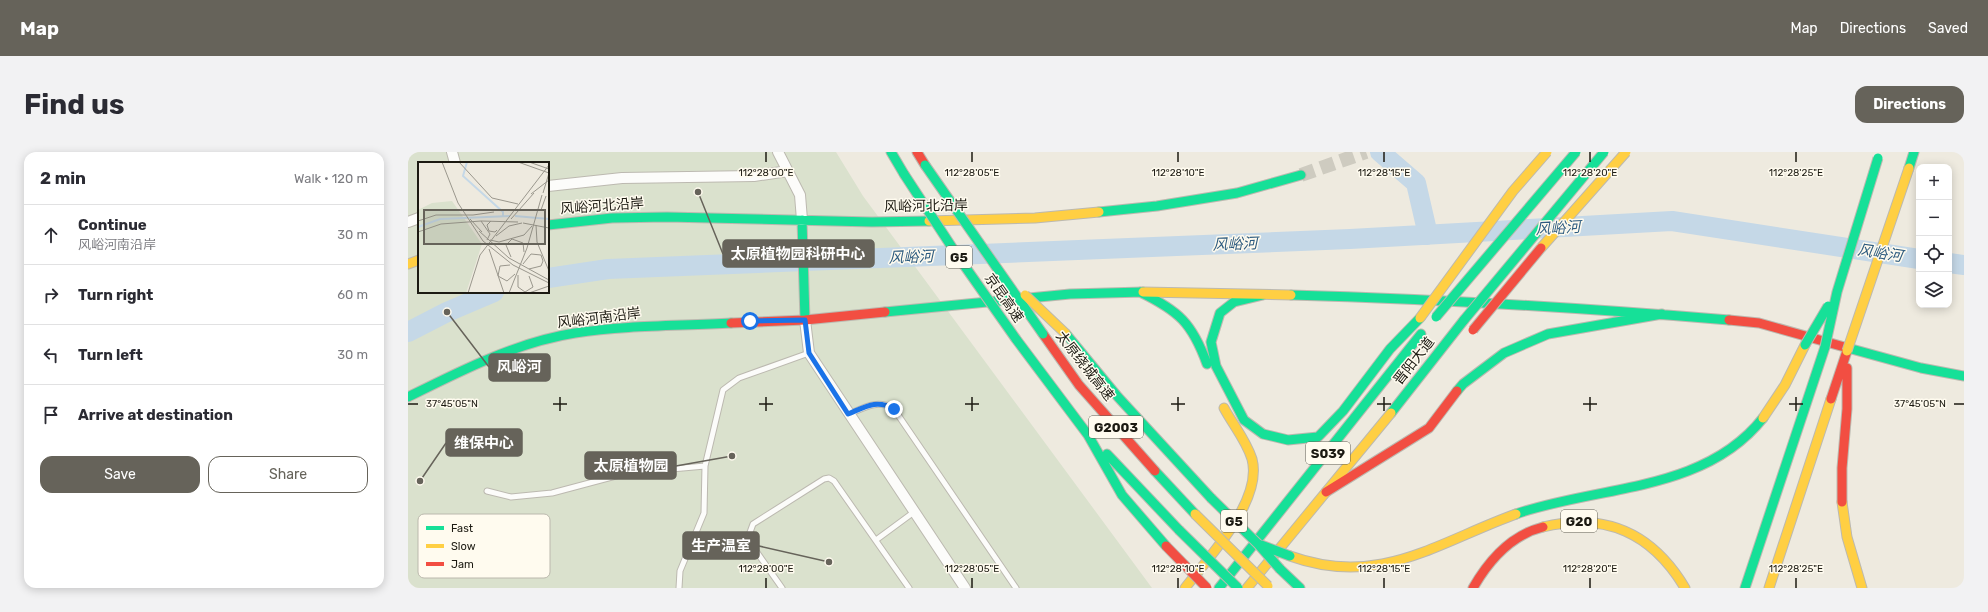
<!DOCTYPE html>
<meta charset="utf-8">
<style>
body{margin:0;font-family:Rubik,"Noto Sans SC",sans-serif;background:#f2f2f3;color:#2b2b33}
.controls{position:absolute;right:12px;top:12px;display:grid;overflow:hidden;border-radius:8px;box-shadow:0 2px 10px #0003}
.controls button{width:36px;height:36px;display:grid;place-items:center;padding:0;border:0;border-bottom:1px solid #e1e1e2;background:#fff;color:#2b2b33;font:20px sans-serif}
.stop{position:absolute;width:12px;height:12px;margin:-9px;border:3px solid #1a73e8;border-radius:50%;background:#fff}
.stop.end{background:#1a73e8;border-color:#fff;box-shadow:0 1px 4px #0008}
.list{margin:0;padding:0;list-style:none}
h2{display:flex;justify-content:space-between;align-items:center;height:52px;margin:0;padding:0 16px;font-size:17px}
h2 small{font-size:13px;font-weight:400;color:#7c7c81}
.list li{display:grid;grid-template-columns:26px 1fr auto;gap:12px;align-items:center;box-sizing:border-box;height:60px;padding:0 16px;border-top:1px solid #e1e1e2}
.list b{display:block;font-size:15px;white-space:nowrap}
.list p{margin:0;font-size:13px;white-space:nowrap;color:#7c7c81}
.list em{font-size:13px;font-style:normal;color:#7c7c81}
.actions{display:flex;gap:8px;padding:12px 16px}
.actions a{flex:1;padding:9px 0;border:1px solid #66635a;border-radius:12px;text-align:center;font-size:14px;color:#66635a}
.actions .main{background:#66635a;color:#fff}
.icon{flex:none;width:22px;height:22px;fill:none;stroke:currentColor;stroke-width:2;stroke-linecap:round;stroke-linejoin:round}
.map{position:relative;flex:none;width:1556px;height:436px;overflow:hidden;border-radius:12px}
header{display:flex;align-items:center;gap:24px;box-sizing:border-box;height:56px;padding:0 20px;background:#66635a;color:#fff}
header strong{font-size:19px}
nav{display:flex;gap:22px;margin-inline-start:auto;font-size:14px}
.intro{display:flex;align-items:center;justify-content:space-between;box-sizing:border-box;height:96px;padding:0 24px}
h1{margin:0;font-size:28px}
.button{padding:10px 18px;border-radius:12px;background:#66635a;color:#fff;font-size:14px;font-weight:700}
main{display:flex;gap:24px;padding:0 24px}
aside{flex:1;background:#fff;border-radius:12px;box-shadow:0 2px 10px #0003}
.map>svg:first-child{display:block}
.green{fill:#dae1cd;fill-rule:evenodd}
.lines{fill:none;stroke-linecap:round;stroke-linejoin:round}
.river{stroke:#c5d8e7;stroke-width:20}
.secondary-tunnel{stroke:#cecbc0;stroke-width:14;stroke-dasharray:14 7;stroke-linecap:butt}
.lane-casing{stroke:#bcb9b0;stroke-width:7}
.street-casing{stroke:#bcb9b0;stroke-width:12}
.fast-casing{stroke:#bcb9b0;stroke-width:11}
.slow-casing{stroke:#bcb9b0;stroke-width:11}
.jam-casing{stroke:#bcb9b0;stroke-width:11}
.lane{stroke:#fcfcfa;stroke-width:5}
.street{stroke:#fcfcfa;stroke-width:10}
.fast{stroke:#16e098;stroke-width:9}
.slow{stroke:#ffcf43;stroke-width:9}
.jam{stroke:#f24e42;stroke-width:9}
.fast-bridge-casing{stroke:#bcb9b0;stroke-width:11;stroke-linecap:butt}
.slow-bridge-casing{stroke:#bcb9b0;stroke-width:11;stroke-linecap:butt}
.jam-bridge-casing{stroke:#bcb9b0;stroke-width:11;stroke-linecap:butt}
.fast-bridge{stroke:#16e098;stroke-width:9}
.slow-bridge{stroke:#ffcf43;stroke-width:9}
.jam-bridge{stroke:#f24e42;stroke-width:9}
.route{stroke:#1a73e8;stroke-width:5}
.ticks{fill:none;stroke:#1c1a12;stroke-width:1.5}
.labels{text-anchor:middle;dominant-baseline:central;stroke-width:3;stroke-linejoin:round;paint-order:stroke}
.shield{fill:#fffbef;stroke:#605e54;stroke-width:1}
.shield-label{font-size:13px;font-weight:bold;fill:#1c1a12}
.street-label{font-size:14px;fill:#1c1a12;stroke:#fffbef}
.water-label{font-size:15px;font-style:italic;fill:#2d5b7f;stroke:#fffbef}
.inset-river{fill:none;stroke:#c5d8e7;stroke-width:2}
.inset-road{fill:none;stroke:#9a978d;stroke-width:1}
.view{fill:#66635a;fill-opacity:0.15;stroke:#66635a;stroke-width:2}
.inset-edge{fill:none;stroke:#1c1a12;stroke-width:2}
.key{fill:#fffbef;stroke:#bbb8ad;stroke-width:1}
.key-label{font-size:11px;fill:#1c1a12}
.ticks-label{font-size:10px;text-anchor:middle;fill:#1c1a12;stroke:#fffbef;stroke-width:3;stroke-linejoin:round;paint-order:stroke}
.leader{fill:none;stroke:#66635a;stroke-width:1.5}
.callout-dot{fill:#66635a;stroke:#fffbef;stroke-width:1.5}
.callout{fill:#66635a;stroke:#66635a;stroke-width:1.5}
.callout-label{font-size:15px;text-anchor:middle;font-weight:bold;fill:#fff}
</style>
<header>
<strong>Map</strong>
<nav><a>Map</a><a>Directions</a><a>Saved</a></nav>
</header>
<div class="intro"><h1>Find us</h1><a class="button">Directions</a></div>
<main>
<aside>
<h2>2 min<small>Walk · 120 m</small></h2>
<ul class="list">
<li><svg class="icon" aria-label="ahead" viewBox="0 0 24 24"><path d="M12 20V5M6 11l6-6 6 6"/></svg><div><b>Continue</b><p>风峪河南沿岸</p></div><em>30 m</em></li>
<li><svg class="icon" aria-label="right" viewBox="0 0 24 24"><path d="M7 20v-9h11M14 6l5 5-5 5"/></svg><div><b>Turn right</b></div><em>60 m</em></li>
<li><svg class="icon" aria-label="left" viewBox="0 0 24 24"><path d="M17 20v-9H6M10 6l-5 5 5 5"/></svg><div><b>Turn left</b></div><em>30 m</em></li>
<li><svg class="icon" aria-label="arrive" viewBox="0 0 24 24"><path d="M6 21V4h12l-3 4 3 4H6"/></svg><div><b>Arrive at destination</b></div></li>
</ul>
<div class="actions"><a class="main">Save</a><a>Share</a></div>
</aside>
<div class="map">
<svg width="1556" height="436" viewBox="0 0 1556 436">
<rect width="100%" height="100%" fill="#eeeadf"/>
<path class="green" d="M0,0H428L455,44L744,436H0ZM11,11H140V140H11Z"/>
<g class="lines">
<path class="river" d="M972,0L1008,31L1020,83
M1541,111L1556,113
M140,126L200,117L942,87L1264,69L1511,107
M0,180L39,160L86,140"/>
<path class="secondary-tunnel" d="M893,23L958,0"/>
<g class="lane-casing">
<path id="lane" d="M441,262C457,255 470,247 486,257L608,436
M79,339L103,345L144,341L219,321L297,314
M468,388L506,360
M271,436L272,419L296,361L297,314L315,238L331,226L401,201
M374,436L343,392L341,383L345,372L416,327L421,326L426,329L501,436"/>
</g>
<g class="street-casing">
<path id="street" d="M44,0L47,11
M370,0L392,43L394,68
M140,34L214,26L346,24L380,19
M0,70L11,66
M397,168L401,201L557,436"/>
</g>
<g class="fast-casing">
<path id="fast" d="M483,0L496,22
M1501,16L1506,0
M691,60L749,54L829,41L893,23
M394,68L397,168
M140,73L204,66L259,65L464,70L521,69
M732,140C771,159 784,171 799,212
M855,143L826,150L812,161L803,190L808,214L836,268L855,282L880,288L910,285L935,259L982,197L1012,166
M883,143C1029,147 1175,156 1321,168
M477,160L662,142L735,140
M658,182L710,245L803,346
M608,187L680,283L714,343L758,394
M1440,196L1513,216L1556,224
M1049,239L1055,232L1096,201L1140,182L1254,162
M0,245C52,219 109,190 167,181C218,173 271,174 323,171
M983,261L1056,168
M699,302L771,378
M747,319L787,362
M1108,362C1190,333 1296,341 1355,266
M872,417L892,436
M811,436L1013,182
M1337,436L1417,195"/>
</g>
<g class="slow-casing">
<path id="slow" d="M521,69L627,66L691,60
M0,112L11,108
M735,140L883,143
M1355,266L1377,233L1397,193
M1434,350L1439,385L1454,436
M1135,375C1198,360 1244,381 1277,436
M882,404C971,436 1028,391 1108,362
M777,436C801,405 855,349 844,307C838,288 825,273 816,256
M839,436L983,261
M1361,436L1423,247"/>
</g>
<g class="jam-casing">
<path id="jam" d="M509,0L517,13
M1321,168L1351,171L1440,196
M323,171L397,168L477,160
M635,182L671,233L747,319
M1423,247L1439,199
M918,340L1021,276L1049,239
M1434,350V316L1439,257V216
M1065,436C1081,408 1103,383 1135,375"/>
</g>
<use href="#lane" class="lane"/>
<use href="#street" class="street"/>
<use href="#fast" class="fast"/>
<use href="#slow" class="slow"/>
<use href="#jam" class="jam"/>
<g class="fast-bridge-casing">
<path id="fast-bridge" d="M517,13L635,182
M496,22L551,106L608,187
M1028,165L1168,0
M1056,168L1196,0
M1397,193L1420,154
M1417,195L1429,140L1470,6
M803,346L850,392L872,417
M771,378L830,436
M853,393L882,404"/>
</g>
<g class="slow-bridge-casing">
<path id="slow-bridge" d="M1133,96L1218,0
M617,143L658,182
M1012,166L1105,39L1139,0
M1439,199L1501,16
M787,362L860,434"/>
</g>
<g class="jam-bridge-casing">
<path id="jam-bridge" d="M1065,178L1133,96
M758,394L799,436"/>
</g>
<use href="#fast-bridge" class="fast-bridge"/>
<use href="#slow-bridge" class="slow-bridge"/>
<use href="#jam-bridge" class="jam-bridge"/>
</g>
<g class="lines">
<path class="route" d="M342,169L397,168L401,201L440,262C457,255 469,247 486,257"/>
</g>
<path class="ticks" d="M358,0V10M564,0V10M770,0V10M976,0V10M1182,0V10M1388,0V10M152,245V259M358,245V259M564,245V259M770,245V259M976,245V259M1182,245V259M1388,245V259M0,252H10M145,252H159M351,252H365M557,252H571M763,252H777M969,252H983M1175,252H1189M1381,252H1395M1546,252H1556M358,426V436M564,426V436M770,426V436M976,426V436M1182,426V436M1388,426V436"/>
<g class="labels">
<g class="shield">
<rect x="538" y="94" width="26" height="22" rx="3"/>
<rect x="681" y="264" width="54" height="22" rx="3"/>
<rect x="898" y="290" width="44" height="22" rx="3"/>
<rect x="813" y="358" width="26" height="22" rx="3"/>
<rect x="1153" y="358" width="36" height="22" rx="3"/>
</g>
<g class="shield-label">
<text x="551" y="105">G5</text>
<text x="708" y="275">G2003</text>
<text x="920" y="301">S039</text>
<text x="826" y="369">G5</text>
<text x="1171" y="369">G20</text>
</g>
<g class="street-label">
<text transform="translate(194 54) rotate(-4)">风峪河北沿岸</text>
<text transform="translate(518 54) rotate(-1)">风峪河北沿岸</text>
<text transform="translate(596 146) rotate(55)">京昆高速</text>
<text transform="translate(191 166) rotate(-7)">风峪河南沿岸</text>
<text transform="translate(1006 209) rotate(-52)">晋阳大道</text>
<text transform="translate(677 214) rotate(52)">太原绕城高速</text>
</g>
<g class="water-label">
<text transform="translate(1150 76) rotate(-3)">风峪河</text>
<text transform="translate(827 92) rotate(-2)">风峪河</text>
<text transform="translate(1472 101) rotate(9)">风峪河</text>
<text transform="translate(503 105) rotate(-2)">风峪河</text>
</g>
</g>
<g transform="translate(10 10)">
<rect width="131" height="131" fill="#eeeadf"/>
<path d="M34,39L64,82L48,131H0V48L14,41Z" fill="#dae1cd"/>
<path class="inset-river" d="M49,0L45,14L85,50V54M97,54L131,57M0,65L22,57L92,54"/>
<path class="inset-road" d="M24,0L40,41L65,79L95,103L131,121M41,0L74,36L100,42M100,0L131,11M111,0L131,7M125,31L131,11M113,32L131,18M123,48L128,34M52,57L64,70M93,57L116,31M0,59L18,53H55L76,50M63,59L72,72L69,78M73,59L69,63L71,69L77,70L79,68M105,61L131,66M118,63L119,80L131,109M61,69L91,96L131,118M0,70L23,62L63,59L100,60M78,74L91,64L104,61M72,78L81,80L106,73L114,64M71,87L86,131M93,95L88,83L94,77L105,81L106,90M105,102L113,92L123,93L125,99L123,104L111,107M92,103L82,104L80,114L89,119L97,112M100,113V125L107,130L115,125L111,114M50,131L62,93L131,3M91,131L109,86L124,33M111,131L131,124"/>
<path class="view" d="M6,48H127V82H6Z"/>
<rect width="131" height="131" class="inset-edge"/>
</g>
<rect x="10" y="362" width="132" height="64" rx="6" class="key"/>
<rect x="18" y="374" width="18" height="4" fill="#16e098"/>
<rect x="18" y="392" width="18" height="4" fill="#ffcf43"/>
<rect x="18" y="410" width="18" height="4" fill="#f24e42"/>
<g class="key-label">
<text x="43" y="380">Fast</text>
<text x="43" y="398">Slow</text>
<text x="43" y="416">Jam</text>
</g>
<g class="ticks-label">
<text x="358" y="24">112°28'00"E</text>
<text x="564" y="24">112°28'05"E</text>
<text x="770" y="24">112°28'10"E</text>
<text x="976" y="24">112°28'15"E</text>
<text x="1182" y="24">112°28'20"E</text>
<text x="1388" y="24">112°28'25"E</text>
<text x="44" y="255">37°45'05"N</text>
<text x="1512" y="255">37°45'05"N</text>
<text x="358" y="420">112°28'00"E</text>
<text x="564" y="420">112°28'05"E</text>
<text x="770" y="420">112°28'10"E</text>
<text x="976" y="420">112°28'15"E</text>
<text x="1182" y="420">112°28'20"E</text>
<text x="1388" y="420">112°28'25"E</text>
</g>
<path class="leader" d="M290 40L315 102M39 160L81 215M12 329L38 291M324 304L268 314M421 410L351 394"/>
<g class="callout-dot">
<circle cx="290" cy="40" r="4"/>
<circle cx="39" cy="160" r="4"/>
<circle cx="12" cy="329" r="4"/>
<circle cx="324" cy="304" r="4"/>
<circle cx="421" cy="410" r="4"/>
</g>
<g class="callout">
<rect x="315" y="88" width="151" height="27" rx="4"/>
<rect x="81" y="202" width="61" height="27" rx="4"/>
<rect x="38" y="277" width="76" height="27" rx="4"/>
<rect x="177" y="300" width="91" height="27" rx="4"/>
<rect x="275" y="380" width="76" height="27" rx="4"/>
</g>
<g class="callout-label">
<text x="390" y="107">太原植物园科研中心</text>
<text x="111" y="220">风峪河</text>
<text x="76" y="296">维保中心</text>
<text x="223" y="319">太原植物园</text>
<text x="313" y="399">生产温室</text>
</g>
</svg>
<div class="controls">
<button>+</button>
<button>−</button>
<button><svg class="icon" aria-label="locate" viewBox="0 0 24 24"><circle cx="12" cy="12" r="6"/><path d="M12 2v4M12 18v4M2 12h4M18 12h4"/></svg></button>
<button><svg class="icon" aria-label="layers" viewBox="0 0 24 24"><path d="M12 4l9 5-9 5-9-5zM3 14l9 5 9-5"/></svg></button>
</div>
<div class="stop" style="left:342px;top:169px"></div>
<div class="stop end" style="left:486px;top:257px"></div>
</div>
</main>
